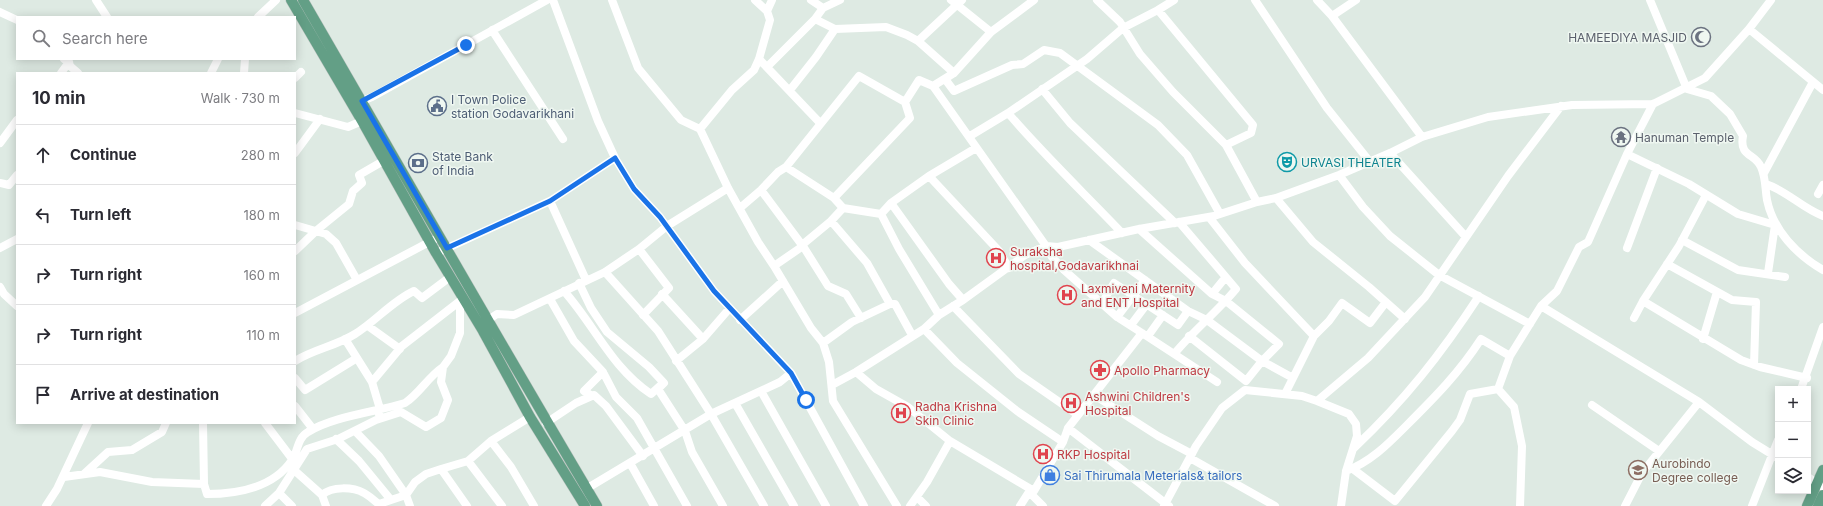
<!DOCTYPE html>
<meta charset="utf-8">
<style>
body{margin:0;font-family:Inter,sans-serif;background:#f7f7f7;color:#2b2b33}
.controls{position:absolute;right:12px;bottom:12px;display:grid;overflow:hidden;border-radius:0px;box-shadow:0 2px 10px #0003}
.controls button{width:36px;height:36px;display:grid;place-items:center;padding:0;border:0;border-bottom:1px solid #e1e1e2;background:#fff;color:#2b2b33;font:20px sans-serif}
.stop{position:absolute;width:12px;height:12px;margin:-9px;border:3px solid #1a73e8;border-radius:50%;background:#fff}
.stop.end{background:#1a73e8;border-color:#fff;box-shadow:0 1px 4px #0008}
.list{margin:0;padding:0;list-style:none}
h2{display:flex;justify-content:space-between;align-items:center;height:52px;margin:0;padding:0 16px;font-size:17px}
h2 small{font-size:13px;font-weight:400;color:#7c7c81}
.list li{display:grid;grid-template-columns:26px 1fr auto;gap:12px;align-items:center;box-sizing:border-box;height:60px;padding:0 16px;border-top:1px solid #e1e1e2}
.list b{display:block;font-size:15px;white-space:nowrap}
.list em{font-size:13px;font-style:normal;color:#7c7c81}
.icon{flex:none;width:22px;height:22px;fill:none;stroke:currentColor;stroke-width:2;stroke-linecap:round;stroke-linejoin:round}
.map{position:relative;flex:none;width:1823px;height:506px;overflow:hidden}
.search{position:absolute;background:#fff;box-shadow:0 2px 10px #0003;left:16px;top:16px;width:280px;height:44px;display:flex;align-items:center;gap:10px;box-sizing:border-box;padding:0 14px;border-radius:0px;color:#7c7c81;font-size:15px}
.panel{position:absolute;background:#fff;box-shadow:0 2px 10px #0003;left:16px;top:72px;width:280px;height:352px;border-radius:0px}
.map>svg:first-child{display:block}
.lines{fill:none;stroke-linecap:round;stroke-linejoin:round}
.major-casing{stroke:#bcc4c0;stroke-width:11}
.minor{stroke:#fff;stroke-width:8}
.major{stroke:#639f86;stroke-width:10}
.route{stroke:#1a73e8;stroke-width:5}
.labels{text-anchor:middle;dominant-baseline:central;stroke-width:3;stroke-linejoin:round;paint-order:stroke}
.worship-label{font-size:12px;fill:#5b616d;stroke:#eff7f1;text-anchor:end}
.service-label{font-size:12px;fill:#4e5e75;stroke:#eff7f1;text-anchor:start}
.culture-label{font-size:12px;fill:#0d838f;stroke:#eff7f1;text-anchor:start}
.health-label{font-size:12px;fill:#be3a42;stroke:#eff7f1;text-anchor:start}
.education-label{font-size:12px;fill:#785e54;stroke:#eff7f1;text-anchor:start}
.shop-label{font-size:12px;fill:#366cbe;stroke:#eff7f1;text-anchor:start}
</style>
<div class="map">
<svg width="1823" height="506" viewBox="0 0 1823 506">
<rect width="100%" height="100%" fill="#deeae3"/>
<g class="lines">
<g class="major-casing">
<path id="major" d="M291,0L362,121L436,253L483,331L530,417L585,506
M303,0C401,169 497,338 597,506
M1807,506L1823,470
M1818,506L1823,495"/>
</g>
<path class="minor" d="M96,0L107,17
M612,0L638,68L681,120L700,129
M755,0L767,11L770,20L759,59L754,70L732,90L700,129L728,188L758,242L774,266L811,328L823,343L829,362L833,401L897,506
M811,0L823,8L815,19L835,29L886,27L907,35L918,41L954,73
M951,0L991,32
M1097,0L1120,22L1140,54L1173,92L1226,145L1257,202
M1255,0L1327,108L1370,162
M1317,0L1332,16
M1356,0L1332,16L1422,137
M1650,0L1687,89L1711,96L1730,114L1743,136C1739,157 1755,153 1761,167C1766,178 1765,189 1767,200C1773,230 1797,255 1823,270
M823,8L840,0
M1158,10L1174,0
M767,11L772,0
M0,12L17,20
M258,17L276,0
M1749,29L1823,90
M492,30L563,139
M918,41L962,0
M64,59L69,62L70,66L78,73
M759,59L820,123
M768,66L815,19
M61,73L69,62
M211,73L218,59
M244,73L245,59
M295,78L301,72
M945,79L954,91L1012,65L1023,64L1044,50L1060,53L1158,125L1187,155L1220,214
M1042,89L1070,123L1175,223
M790,90L816,57L835,29
M357,103L372,97L547,0
M295,113L348,127L362,121
M1008,113C1044,155 1084,193 1122,233
M970,136L1008,113L1087,59L1123,28L1158,10L1253,125L1251,133L1226,145
M0,143L17,120
M295,153L320,119
M1390,153L1466,237
M1627,154L1689,184L1738,214L1775,225L1768,273
M615,158L634,189L660,217L714,291L791,373L864,506
M786,167L859,76L905,102L919,80L933,86
M1764,173L1813,82
M1339,175L1363,207L1390,236L1439,275L1530,324
M929,176L976,148
M0,183L9,185L17,175
M1766,184C1787,191 1802,208 1823,216
M761,190L802,245
M1818,194L1823,185
M834,198L910,118L905,102
M1276,198L1313,242L1369,287L1405,319
M550,201L586,280
M891,203L949,284L963,300
M740,208L761,190L778,172L786,167L834,198L843,208L831,221
M843,208L881,214
M1209,217L1245,263L1314,336
M295,225L326,234L336,243L357,280
M1139,229L1212,294L1226,301L1279,344L1262,361L1293,378
M1089,240L1188,311L1207,320L1262,361L1246,381L1189,336
M1682,240L1738,270L1785,277
M803,246L828,286L846,294L861,318
M0,248L17,239
M1627,248L1657,168
M639,249L669,288L643,315
M295,251L317,230L349,204L353,191L362,183L359,175L385,160
M441,251L550,201L615,158L598,121L553,0
M1667,264L1732,300L1756,302L1754,365
M774,266L803,246L802,245L831,221L867,263L890,304H895L912,335
M605,272L658,331L711,414L764,506
M579,283L591,308L607,332L649,367L664,383L658,389L685,431L692,452L723,506
M0,287L4,294L17,306
M564,291C595,326 611,367 651,394L661,385
M662,294L703,339L676,361
M1212,294L1225,278
M550,299L574,341L603,372L616,397L637,418L687,506
M1643,301L1679,246L1706,195
M1102,303L1114,283L1178,325L1188,311
M953,306L1019,374L1078,415
M1541,306L1699,402L1642,473L1625,506
M295,313L435,239
M939,315L899,249L881,214L891,203L929,176L999,251L1009,268
M1117,317L1145,280
M1634,318L1643,301L1741,360L1760,367L1807,378
M488,320L497,314L514,315L605,272L639,249L667,226L728,188
M740,320L783,281
M1131,325L1146,305
M368,326L400,349
M924,329L957,363L1017,411L1063,442
M1142,333L1217,382
M1148,336L1163,315
M345,339L372,382L380,409L379,414
M703,339L729,309
M1703,339L1717,292
M823,343L852,322L890,304
M1175,353C1194,330 1217,312 1236,289L1179,222
M295,361C314,349 336,346 355,334C375,322 392,301 414,291L422,298L450,277
M856,372L876,389L908,407L950,441
M295,378L305,390L357,358
M372,382L402,346L460,301
M832,385L856,372L924,329L939,315L963,300L1025,255L1046,246L1058,247L1139,229L1214,216L1257,202L1276,198L1339,175L1390,153L1422,137L1488,117L1572,105L1653,104L1705,78L1749,29L1771,0
M1801,389L1823,327
M761,391L826,506
M1285,394L1314,336L1329,321L1342,303L1370,323L1386,302
M1094,395L1158,436L1192,454
M592,396L584,391L603,372
M1317,401L1349,414L1356,424L1357,436L1346,471L1341,506
M1699,402L1752,442L1778,458
M735,403L794,506
M1592,405L1659,451
M295,406L313,429
M203,423L204,484
M265,423L293,460L294,470L322,495L326,506
M546,423L576,403L594,395L606,406L643,456
M1068,428L1169,506
M355,431L379,456L406,495L410,506
M491,441L511,467L534,506
M1354,448C1405,400 1441,354 1479,296
M1190,458L1275,506
M468,461L491,441L530,417
M630,463L654,506
M1353,469L1395,501L1452,431L1460,420L1470,394L1498,389
M1346,471C1371,462 1389,443 1407,425C1435,397 1459,373 1481,339L1510,356
M84,474L108,452L132,450L162,432L166,423
M64,477L100,472L152,482L204,484L207,494C238,494 274,487 292,460C298,452 297,438 308,432C334,416 376,412 405,403C420,393 428,377 443,367
M1808,477L1823,487
M586,489L711,414L780,382L791,373
M1029,492L1043,506
M279,493L292,506
M322,495C332,486 353,487 364,493C370,496 374,501 379,504L391,500L359,461L336,439
M917,497L926,506
M391,500L406,495L415,482L426,474L441,469
M46,506L57,489L88,423
M265,506L279,493L307,449L338,439L376,420L401,412L426,427L441,418L448,400L441,382L443,367L451,356L460,333V301L462,298
M467,506L441,469L468,461L502,506
M910,506L927,482L950,441L1034,491
M1020,506L1029,492L1034,491L1063,442L1068,428L1142,333L1117,317L1064,270L1052,257L1046,246L933,86L954,73L991,32L1034,0
M1164,506L1196,446L1222,408L1245,390L1302,396L1317,401L1368,358L1425,297L1508,176L1561,106
M1520,506L1522,446L1514,407L1498,389L1510,356L1541,306L1557,291L1579,247L1588,242L1627,154L1653,104
M1752,506L1778,440"/>
<use href="#major" class="major"/>
</g>
<g class="lines">
<path class="route" d="M466,45L362,101L447,248L550,201L615,158L634,189L660,217L714,291L791,373L806,400"/>
</g>
<defs>
<g id="mosque-ring" transform="scale(1)"><circle r="9.5" fill="#eff7f1" stroke="#6b7280" stroke-width="1.5"/><path d="M3.5-4.9A6 6 0 1 0 3.5 4.9A5 5 0 1 1 3.5-4.9Z" fill="#6b7280"/></g>
<g id="civic-ring" transform="scale(1)"><circle r="9.5" fill="#eff7f1" stroke="#5c6f8a" stroke-width="1.5"/><path d="M-.6-6.5H3V-4.5H.6V-3L4-1V1h2V6H-6V1h2V-1L-.6-3ZM-1.2 2.5V6h2.4V2.5Z" fill="#5c6f8a"/></g>
<g id="temple-ring" transform="scale(1)"><circle r="9.5" fill="#eff7f1" stroke="#6b7280" stroke-width="1.5"/><path d="M0-6L5-2H3V0L6.5 2.5H4V6H1.5V3h-3V6H-4V2.5H-6.5L-3 0V-2H-5Z" fill="#6b7280"/></g>
<g id="theatre-ring" transform="scale(1)"><circle r="9.5" fill="#eff7f1" stroke="#0f9aa8" stroke-width="1.5"/><path d="M-5-5.5Q0-4 5-5.5V0Q5 5 0 6Q-5 5-5 0ZM-3.3-2.5H-1v1.5H-3.3ZM1-2.5H3.3v1.5H1ZM-2.8 1Q0 5.5 2.8 1Z" fill="#0f9aa8"/></g>
<g id="bank-ring" transform="scale(1)"><circle r="9.5" fill="#eff7f1" stroke="#5c6f8a" stroke-width="1.5"/><path d="M-6-4H6V4H-6ZM0-2.3a2.3 2.3 0 1 0 0 4.6a2.3 2.3 0 1 0 0-4.6Z" fill="#5c6f8a"/></g>
<g id="hospital-ring" transform="scale(1)"><circle r="9.5" fill="#eff7f1" stroke="#e0444e" stroke-width="1.5"/><path d="M-5-5h3v3.5h4V-5h3V5h-3V1.5h-4V5h-3Z" fill="#e0444e"/></g>
<g id="pharmacy-ring" transform="scale(1)"><circle r="9.5" fill="#eff7f1" stroke="#e0444e" stroke-width="1.5"/><path d="M-2-6h4v4h4v4h-4v4h-4v-4h-4v-4h4Z" fill="#e0444e"/></g>
<g id="university-ring" transform="scale(1)"><circle r="9.5" fill="#eff7f1" stroke="#8d6e63" stroke-width="1.5"/><path d="M0-5L7-2L0 1L-7-2ZM-4 1L0 2.5L4 1V4Q0 6-4 4Z" fill="#8d6e63"/></g>
<g id="shop-ring" transform="scale(1)"><circle r="9.5" fill="#eff7f1" stroke="#3f7fe0" stroke-width="1.5"/><path d="M-5-2.5h2.3a2.7 3.5 0 0 1 5.4 0H5L5.5 6h-11ZM-1.5-2.5h3a1.5 2.3 0 0 0-3 0Z" fill="#3f7fe0"/></g>
</defs>
<g fill-rule="evenodd">
<use href="#mosque-ring" x="1701" y="37"/>
<use href="#civic-ring" x="437" y="106"/>
<use href="#temple-ring" x="1621" y="137"/>
<use href="#theatre-ring" x="1287" y="162"/>
<use href="#bank-ring" x="418" y="163"/>
<use href="#hospital-ring" x="996" y="258"/>
<use href="#hospital-ring" x="1067" y="295"/>
<use href="#pharmacy-ring" x="1100" y="370"/>
<use href="#hospital-ring" x="1071" y="403"/>
<use href="#hospital-ring" x="901" y="413"/>
<use href="#hospital-ring" x="1043" y="454"/>
<use href="#university-ring" x="1638" y="470"/>
<use href="#shop-ring" x="1050" y="475"/>
</g>
<g class="labels">
<g class="worship-label">
<text x="1687" y="37">HAMEEDIYA MASJID</text>
<text x="1635" y="137" text-anchor="start">Hanuman Temple</text>
</g>
<g class="service-label">
<text x="451" y="99">I Town Police<tspan x="451" dy="14">station Godavarikhani</tspan></text>
<text x="432" y="156">State Bank<tspan x="432" dy="14">of India</tspan></text>
</g>
<g class="culture-label">
<text x="1301" y="162">URVASI THEATER</text>
</g>
<g class="health-label">
<text x="1010" y="251">Suraksha<tspan x="1010" dy="14">hospital,Godavarikhnai</tspan></text>
<text x="1081" y="288">Laxmiveni Maternity<tspan x="1081" dy="14">and ENT Hospital</tspan></text>
<text x="1114" y="370">Apollo Pharmacy</text>
<text x="1085" y="396">Ashwini Children's<tspan x="1085" dy="14">Hospital</tspan></text>
<text x="915" y="406">Radha Krishna<tspan x="915" dy="14">Skin Clinic</tspan></text>
<text x="1057" y="454">RKP Hospital</text>
</g>
<g class="education-label">
<text x="1652" y="463">Aurobindo<tspan x="1652" dy="14">Degree college</tspan></text>
</g>
<g class="shop-label">
<text x="1064" y="475">Sai Thirumala Meterials&amp; tailors</text>
</g>
</g>
</svg>
<div class="controls">
<button>+</button>
<button>−</button>
<button><svg class="icon" aria-label="layers" viewBox="0 0 24 24"><path d="M12 4l9 5-9 5-9-5zM3 14l9 5 9-5"/></svg></button>
</div>
<div class="stop" style="left:806px;top:400px"></div>
<div class="stop end" style="left:466px;top:45px"></div>
<div class="search"><svg class="icon" aria-label="search" viewBox="0 0 24 24"><circle cx="10" cy="10" r="6"/><path d="M15 15l6 6"/></svg>Search here</div>
<section class="panel">
<h2>10 min<small>Walk · 730 m</small></h2>
<ul class="list">
<li><svg class="icon" aria-label="ahead" viewBox="0 0 24 24"><path d="M12 20V5M6 11l6-6 6 6"/></svg><div><b>Continue</b></div><em>280 m</em></li>
<li><svg class="icon" aria-label="left" viewBox="0 0 24 24"><path d="M17 20v-9H6M10 6l-5 5 5 5"/></svg><div><b>Turn left</b></div><em>180 m</em></li>
<li><svg class="icon" aria-label="right" viewBox="0 0 24 24"><path d="M7 20v-9h11M14 6l5 5-5 5"/></svg><div><b>Turn right</b></div><em>160 m</em></li>
<li><svg class="icon" aria-label="right" viewBox="0 0 24 24"><path d="M7 20v-9h11M14 6l5 5-5 5"/></svg><div><b>Turn right</b></div><em>110 m</em></li>
<li><svg class="icon" aria-label="arrive" viewBox="0 0 24 24"><path d="M6 21V4h12l-3 4 3 4H6"/></svg><div><b>Arrive at destination</b></div></li>
</ul>
</section>
</div>
